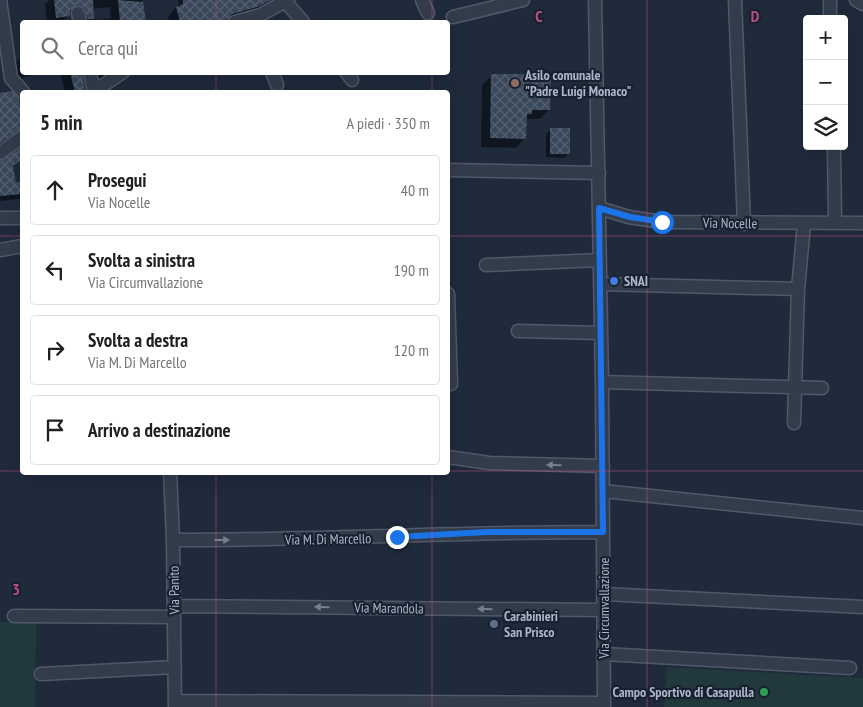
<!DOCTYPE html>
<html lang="it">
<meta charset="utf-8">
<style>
body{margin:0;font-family:"PT Sans Narrow",sans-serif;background:#f2f2f2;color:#202124}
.controls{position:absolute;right:15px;top:15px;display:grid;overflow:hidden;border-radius:5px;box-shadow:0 5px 20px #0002}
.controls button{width:45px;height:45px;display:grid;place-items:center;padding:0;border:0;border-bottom:1px solid #e0e0e0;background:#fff;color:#202124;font:25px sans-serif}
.stop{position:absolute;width:15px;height:15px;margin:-11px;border:4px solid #1a73e8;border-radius:50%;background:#fff}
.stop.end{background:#1a73e8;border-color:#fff;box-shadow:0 1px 5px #0008}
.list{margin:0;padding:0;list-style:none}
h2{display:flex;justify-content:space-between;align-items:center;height:65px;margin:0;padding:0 20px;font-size:21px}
h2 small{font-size:16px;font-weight:400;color:#757577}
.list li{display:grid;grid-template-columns:32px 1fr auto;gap:15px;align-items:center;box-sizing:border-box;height:70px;margin:0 10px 10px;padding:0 10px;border:1px solid #e0e0e0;border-radius:5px}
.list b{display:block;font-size:19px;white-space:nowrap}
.list p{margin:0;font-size:16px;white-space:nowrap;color:#757577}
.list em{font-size:16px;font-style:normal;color:#757577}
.icon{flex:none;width:28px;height:28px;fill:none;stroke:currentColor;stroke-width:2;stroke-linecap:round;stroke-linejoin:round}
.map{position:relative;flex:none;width:863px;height:707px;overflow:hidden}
.search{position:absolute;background:#fff;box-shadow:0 5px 20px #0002;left:20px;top:20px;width:430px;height:55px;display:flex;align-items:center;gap:12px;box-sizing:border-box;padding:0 18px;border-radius:5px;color:#757577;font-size:19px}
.panel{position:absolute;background:#fff;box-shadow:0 5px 20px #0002;left:20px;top:90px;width:430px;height:385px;border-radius:5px}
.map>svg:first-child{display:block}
.green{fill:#21383c}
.shadow{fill:#0007;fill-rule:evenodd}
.building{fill:url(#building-cross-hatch)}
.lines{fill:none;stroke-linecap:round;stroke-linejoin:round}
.minor-casing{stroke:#505969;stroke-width:15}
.minor{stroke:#333c4b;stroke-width:12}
.oneway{fill:#767f90}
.route{stroke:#1a73e8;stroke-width:6}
.grid{fill:none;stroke:#bb4f81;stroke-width:1;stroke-opacity:0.55}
.education-dot{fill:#8d6e63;stroke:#182130;stroke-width:2}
.shop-dot{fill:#3f7fe0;stroke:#182130;stroke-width:2}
.service-dot{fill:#5c6f8a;stroke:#182130;stroke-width:2}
.leisure-dot{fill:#2e9e5b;stroke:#182130;stroke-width:2}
.labels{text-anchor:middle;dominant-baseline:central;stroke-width:4.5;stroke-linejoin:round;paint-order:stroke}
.poi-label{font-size:14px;font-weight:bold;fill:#adb6c8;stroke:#182130;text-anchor:start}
.street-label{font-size:14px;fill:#adb6c8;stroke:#182130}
.grid-label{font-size:16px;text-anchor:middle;font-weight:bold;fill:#bb4f81;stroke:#182130;stroke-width:4.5;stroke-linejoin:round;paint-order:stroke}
</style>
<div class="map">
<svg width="863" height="707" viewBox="0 0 863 707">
<defs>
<pattern id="building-cross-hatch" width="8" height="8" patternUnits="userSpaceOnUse" patternTransform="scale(1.25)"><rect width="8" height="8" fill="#3a485b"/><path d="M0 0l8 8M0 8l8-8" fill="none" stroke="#546071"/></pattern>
</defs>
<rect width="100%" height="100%" fill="#1f2a3b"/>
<path class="green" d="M0,622H36L35,707H0Z
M667,667L863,678V707H664Z"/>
<path class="shadow" d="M49,0H142L145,22H78L76,17L70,13L62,22H47L45,4ZM110,7L111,18L93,22L92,9Z
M178,0H283L247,16L223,22H170L168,17L179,4Z
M22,56V72H42L15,80L12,66Z
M60,72H121L109,73L91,85L88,75L81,73L84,92H65Z
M491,76L549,110L540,119H525V138L516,148L481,147L482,85Z
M0,94L17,99L22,129L13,138L0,144Z
M551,129L569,153L564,158L546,157V134Z
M22,147V159L12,167L15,184L22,182V196L19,199L0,201V162Z"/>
<path class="building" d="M54,0H93L94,19H88L84,8L77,5L70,10V16L56,18Z
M118,0L143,2L146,22H120Z
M183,0H271L257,7L232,14L227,20L221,22H180L176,7L183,4Z
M70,72H82L85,92H75Z
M491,74H551L550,110H532V114H527L526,139L490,138Z
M12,91L19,99L22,129L0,143V93Z
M550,128H570V154H550Z
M22,147V159L13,166L16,183L22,181V194L0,196V161Z"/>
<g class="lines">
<g class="minor-casing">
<path id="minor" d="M0,0L11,78L23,92
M422,0L428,13
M595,0L602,382L604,707
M735,0L744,224
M830,0V19
M856,0L863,4
M285,1L303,22
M78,13L80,22
M453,17L523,0
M235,22L260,15L288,0
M90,72L94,92
M272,72L277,85
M346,72L352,80
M93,92L123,72
M834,146L835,223
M0,153L22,137
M448,170L599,173
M599,208L629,217L662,222L863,223
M0,218H21
M0,250L22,246
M486,265L600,260
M600,284L798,289
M448,294L451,384
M518,331L601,333
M602,382L822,388
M794,423L798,289L804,224
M448,457L489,463L603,466
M170,472L173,540L175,707
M603,491L863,518
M173,540C317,540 460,532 603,532
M604,594L863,607
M174,606L604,610
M14,616L174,617
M604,654L850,668
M41,674L175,667
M175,701L604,703"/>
</g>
<use href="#minor" class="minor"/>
</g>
<defs><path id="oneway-solid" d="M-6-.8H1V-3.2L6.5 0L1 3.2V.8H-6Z" transform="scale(1.25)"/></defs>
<g class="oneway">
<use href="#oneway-solid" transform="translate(554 465) rotate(-178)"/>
<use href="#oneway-solid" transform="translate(222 540)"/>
<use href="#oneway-solid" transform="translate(322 607) rotate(-179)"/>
<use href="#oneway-solid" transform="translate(485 609) rotate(-179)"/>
</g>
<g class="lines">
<path class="route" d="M397,537L487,532H603L599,208L630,217L662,222"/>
</g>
<path class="grid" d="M216,0V22M432,0V22M647,0V707M216,72V92M432,72V92M0,236H22M448,236H863M0,471H22M448,471H863M216,472V707M432,472V707"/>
<circle class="education-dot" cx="515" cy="83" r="5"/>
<circle class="shop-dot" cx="614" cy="281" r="5"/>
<circle class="service-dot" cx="494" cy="624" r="5"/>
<circle class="leisure-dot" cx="764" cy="692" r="5"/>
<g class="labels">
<g class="poi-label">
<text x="525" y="75">Asilo comunale<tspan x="525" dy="16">"Padre Luigi Monaco"</tspan></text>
<text x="624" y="281">SNAI</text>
<text x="504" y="616">Carabinieri<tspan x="504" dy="16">San Prisco</tspan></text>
<text x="754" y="692" text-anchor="end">Campo Sportivo di Casapulla</text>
</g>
<g class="street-label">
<text transform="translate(730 223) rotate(1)">Via Nocelle</text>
<text transform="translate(328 539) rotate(-1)">Via M. Di Marcello</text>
<text transform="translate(174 590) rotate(-91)">Via Panito</text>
<text transform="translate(389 608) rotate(1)">Via Marandola</text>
<text transform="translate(604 608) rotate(-90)">Via Circumvallazione</text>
</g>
</g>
<g class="grid-label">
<text x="539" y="22">C</text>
<text x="755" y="22">D</text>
<text x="16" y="595">3</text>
</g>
</svg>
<div class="controls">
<button>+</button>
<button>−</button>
<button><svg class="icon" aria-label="layers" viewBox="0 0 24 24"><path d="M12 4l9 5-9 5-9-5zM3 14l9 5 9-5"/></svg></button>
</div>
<div class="stop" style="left:662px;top:222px"></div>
<div class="stop end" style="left:397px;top:537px"></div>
<div class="search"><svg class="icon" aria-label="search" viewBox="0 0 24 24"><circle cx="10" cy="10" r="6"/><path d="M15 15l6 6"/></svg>Cerca qui</div>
<section class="panel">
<h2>5 min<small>A piedi · 350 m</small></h2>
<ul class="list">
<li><svg class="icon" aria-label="ahead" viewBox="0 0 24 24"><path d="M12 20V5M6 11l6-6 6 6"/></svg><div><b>Prosegui</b><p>Via Nocelle</p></div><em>40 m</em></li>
<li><svg class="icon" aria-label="left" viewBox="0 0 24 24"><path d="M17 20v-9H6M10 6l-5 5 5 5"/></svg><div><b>Svolta a sinistra</b><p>Via Circumvallazione</p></div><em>190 m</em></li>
<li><svg class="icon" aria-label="right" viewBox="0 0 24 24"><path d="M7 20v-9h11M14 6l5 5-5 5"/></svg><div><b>Svolta a destra</b><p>Via M. Di Marcello</p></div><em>120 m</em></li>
<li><svg class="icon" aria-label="arrive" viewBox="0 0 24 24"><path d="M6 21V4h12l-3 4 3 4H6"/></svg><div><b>Arrivo a destinazione</b></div></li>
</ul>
</section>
</div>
